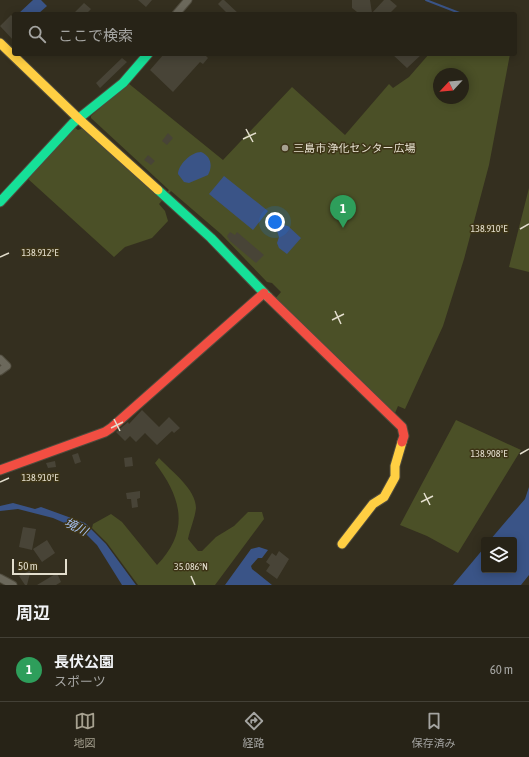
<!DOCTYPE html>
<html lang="ja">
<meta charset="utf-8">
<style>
body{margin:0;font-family:"Asap Condensed","Noto Sans JP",sans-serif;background:#2f2b20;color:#f1f3f6}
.controls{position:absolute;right:12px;bottom:12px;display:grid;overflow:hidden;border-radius:4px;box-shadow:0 2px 10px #0003}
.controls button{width:36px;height:36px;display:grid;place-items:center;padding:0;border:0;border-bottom:1px solid #434036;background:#272317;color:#f1f3f6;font:20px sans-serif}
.compass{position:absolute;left:433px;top:68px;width:36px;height:36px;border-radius:50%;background:#272317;box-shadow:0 2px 10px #0003;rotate:244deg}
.scale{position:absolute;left:12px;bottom:10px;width:55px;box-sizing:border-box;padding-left:4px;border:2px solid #e3decd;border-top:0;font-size:11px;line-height:14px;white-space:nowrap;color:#e3decd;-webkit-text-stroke:3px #3d3416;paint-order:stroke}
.you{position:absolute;left:275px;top:222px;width:14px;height:14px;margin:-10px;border:3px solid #fff;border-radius:50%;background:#1a73e8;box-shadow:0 0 0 6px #1a73e833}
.badge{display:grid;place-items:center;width:26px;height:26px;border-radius:50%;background:#a6a190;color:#fff;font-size:13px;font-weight:700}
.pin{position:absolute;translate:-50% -33px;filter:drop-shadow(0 1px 2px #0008)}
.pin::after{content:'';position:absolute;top:21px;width:14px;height:12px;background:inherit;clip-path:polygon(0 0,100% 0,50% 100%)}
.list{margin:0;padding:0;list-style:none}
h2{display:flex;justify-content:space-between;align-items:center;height:52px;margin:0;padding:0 16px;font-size:17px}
h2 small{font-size:13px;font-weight:400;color:#a4a4a1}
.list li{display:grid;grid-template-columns:26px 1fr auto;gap:12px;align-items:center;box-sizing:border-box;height:64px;padding:0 16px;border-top:1px solid #434036}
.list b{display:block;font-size:15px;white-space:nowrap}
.list p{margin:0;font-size:13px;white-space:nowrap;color:#a4a4a1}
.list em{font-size:13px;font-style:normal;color:#a4a4a1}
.icon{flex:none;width:22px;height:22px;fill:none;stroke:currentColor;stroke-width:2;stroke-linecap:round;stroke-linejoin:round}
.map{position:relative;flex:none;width:529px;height:585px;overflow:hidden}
.search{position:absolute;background:#272317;box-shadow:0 2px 10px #0003;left:12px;right:12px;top:12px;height:44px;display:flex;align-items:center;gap:10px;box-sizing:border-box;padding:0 14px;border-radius:4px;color:#a4a4a1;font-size:15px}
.sheet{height:116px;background:#272317}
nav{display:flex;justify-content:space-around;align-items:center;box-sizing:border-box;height:56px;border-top:1px solid #434036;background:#272317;font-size:11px;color:#a4a4a1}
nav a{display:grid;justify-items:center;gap:2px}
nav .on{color:#a6a190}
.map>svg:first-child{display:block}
.green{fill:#4b5027;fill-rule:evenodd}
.water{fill:#3a5487}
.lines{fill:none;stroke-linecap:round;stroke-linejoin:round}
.stream{stroke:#3a5487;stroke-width:2}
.building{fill:#484437}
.street-casing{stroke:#4f4b3d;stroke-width:9}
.fast-casing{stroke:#4f4b3d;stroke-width:11}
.slow-casing{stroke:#4f4b3d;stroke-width:11}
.jam-casing{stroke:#4f4b3d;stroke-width:11}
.street{stroke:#6b685b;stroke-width:7}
.fast{stroke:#16e098;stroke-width:9}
.slow{stroke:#ffcf43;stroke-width:9}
.jam{stroke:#f24e42;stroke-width:9}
.ticks{fill:none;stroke:#e3decd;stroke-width:1.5}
.poi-dot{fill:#a6a190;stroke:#3d3416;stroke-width:1.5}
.labels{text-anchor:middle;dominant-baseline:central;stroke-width:3;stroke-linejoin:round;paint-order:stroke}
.poi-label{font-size:11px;fill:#e3decd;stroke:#3d3416;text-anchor:start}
.water-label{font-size:12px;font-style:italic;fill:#a7c2f4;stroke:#3d3416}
.ticks-label{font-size:10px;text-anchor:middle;fill:#e3decd;stroke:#3d3416;stroke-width:3;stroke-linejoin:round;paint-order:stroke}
</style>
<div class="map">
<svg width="529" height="585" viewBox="0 0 529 585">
<rect width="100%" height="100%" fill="#342f1f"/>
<path class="green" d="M429,54H510L489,165L464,259L443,326L405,409L398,406L395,413L389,409L275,299L281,292L272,283L267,282L221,234L171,191L159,204L165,211L168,221L152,238L125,247L114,257L27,178L74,127L78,130L83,128L161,199L169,190L91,118V116L128,83L223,160L292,87L345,135L389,84L393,88L409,77ZM439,74H463V98H439Z
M529,188V272L509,267Z
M456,420L521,450L458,553L427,536L400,525Z
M159,458C171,471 196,489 196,508C195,518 190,529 188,539L198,551H202L216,537L234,526L248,512H262L264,519L215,585H138L107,543L92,528L93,524L111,514L122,522L157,565C190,531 182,498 155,463Z"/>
<path class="water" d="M33,0H41L47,6L38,14H18Z
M201,152C211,156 213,166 208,175L189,183L184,182L178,174C178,165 191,152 201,152Z
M224,176L268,211L253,230L209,194Z
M283,225L288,226L301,238L287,254L279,248L277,243L279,237L277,231Z
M529,487V575L521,585H453L484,548V570H514V540H490L525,499Z
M13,503L35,509L41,507L85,523L106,544L136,585H122L97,545L83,531L53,518L18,509L0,511V506Z
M259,547L268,550L262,558H258L251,566L252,569L272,585H225L251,549Z"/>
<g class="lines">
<path class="stream" d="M426,0L462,14"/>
</g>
<path class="building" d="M138,0H152L146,7Z
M222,0H224L239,14H228L218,4Z
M352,0H370L372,13L357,12L352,8Z
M384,0H390L397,6L389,14H371Z
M84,3L91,9L86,14H73Z
M11,15L14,18V41L0,26Z
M164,54H204L208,58L203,64L200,62L173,92L150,70Z
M392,54H422L407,68Z
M122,58L127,62L100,88L96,83Z
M168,133L173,138L167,145L162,141Z
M148,155L155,161L151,165L144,160Z
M230,232L235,235L237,232L264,255L256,263L230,241L227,236Z
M142,410L159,427L169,417L180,428L174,433L172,431L157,445L145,433L136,442L130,436L125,441L116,432L128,422L129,424Z
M78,453L81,462L75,464L72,455Z
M132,457L133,466L125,467L124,458Z
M55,461L56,467L48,468L46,463Z
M140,491V498L137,499L138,507L132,508L131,499H127L126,493Z
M23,527L36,529L32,550L19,547Z
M47,540L55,553L42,562L33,549Z
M279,551L289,559L277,579L266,571L270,565L266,562L272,553L276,556Z
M31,570L27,585H25L19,576Z
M57,573L61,582L56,585H37Z"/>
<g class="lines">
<g class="street-casing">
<path id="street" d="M176,14L188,0
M0,359L7,366L0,371
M0,578L13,585"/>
</g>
<g class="fast-casing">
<path id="fast" d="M158,190L211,238L268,297
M0,202L73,123L123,83L148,54"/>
</g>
<g class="slow-casing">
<path id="slow" d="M0,43L79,119L158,190
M342,544L373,504L384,497L395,477V466L402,442"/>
</g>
<g class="jam-casing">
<path id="jam" d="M268,297L402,427L404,436L402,442
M0,470L105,432L111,428L264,293"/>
</g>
<use href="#street" class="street"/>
<use href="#fast" class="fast"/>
<use href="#slow" class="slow"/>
<use href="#jam" class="jam"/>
</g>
<path class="ticks" d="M246,129L253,142M243,139L256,133M520,229L529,224M0,257L9,253M335,311L341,324M332,320L344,314M114,419L120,431M111,428L123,422M520,454L529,449M0,482L9,478M424,493L430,505M421,502L433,496M191,576L195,585"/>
<circle class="poi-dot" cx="285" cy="148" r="4"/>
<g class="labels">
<g class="poi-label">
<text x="293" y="148">三島市 浄化センター広場</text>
</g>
<g class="water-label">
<text transform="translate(76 527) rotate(27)">境川</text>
</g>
</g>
<g class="ticks-label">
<text x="489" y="232">138.910°E</text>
<text x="40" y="256">138.912°E</text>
<text x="489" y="457">138.908°E</text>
<text x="40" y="481">138.910°E</text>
<text x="191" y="570">35.086°N</text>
</g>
</svg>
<div class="controls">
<button><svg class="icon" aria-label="layers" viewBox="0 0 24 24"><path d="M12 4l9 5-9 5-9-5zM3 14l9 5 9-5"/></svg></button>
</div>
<svg class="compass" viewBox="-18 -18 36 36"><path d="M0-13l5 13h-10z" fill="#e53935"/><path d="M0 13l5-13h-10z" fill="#a4a4a1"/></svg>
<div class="scale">50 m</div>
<div class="you"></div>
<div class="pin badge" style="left:343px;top:228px;background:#2e9e5b">1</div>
<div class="search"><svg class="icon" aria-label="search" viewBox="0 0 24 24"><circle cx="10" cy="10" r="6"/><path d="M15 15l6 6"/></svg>ここで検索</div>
</div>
<section class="sheet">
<h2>周辺<small></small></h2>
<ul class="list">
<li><span class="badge" style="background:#2e9e5b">1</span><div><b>長伏公園</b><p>スポーツ</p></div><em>60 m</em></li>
</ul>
</section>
<nav>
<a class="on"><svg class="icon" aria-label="map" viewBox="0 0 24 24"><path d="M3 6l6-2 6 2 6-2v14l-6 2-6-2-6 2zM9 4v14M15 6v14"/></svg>地図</a>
<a><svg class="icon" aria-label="directions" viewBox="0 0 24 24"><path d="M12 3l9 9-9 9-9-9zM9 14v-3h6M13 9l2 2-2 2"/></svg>経路</a>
<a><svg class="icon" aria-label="saved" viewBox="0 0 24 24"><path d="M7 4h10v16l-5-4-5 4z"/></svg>保存済み</a>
</nav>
